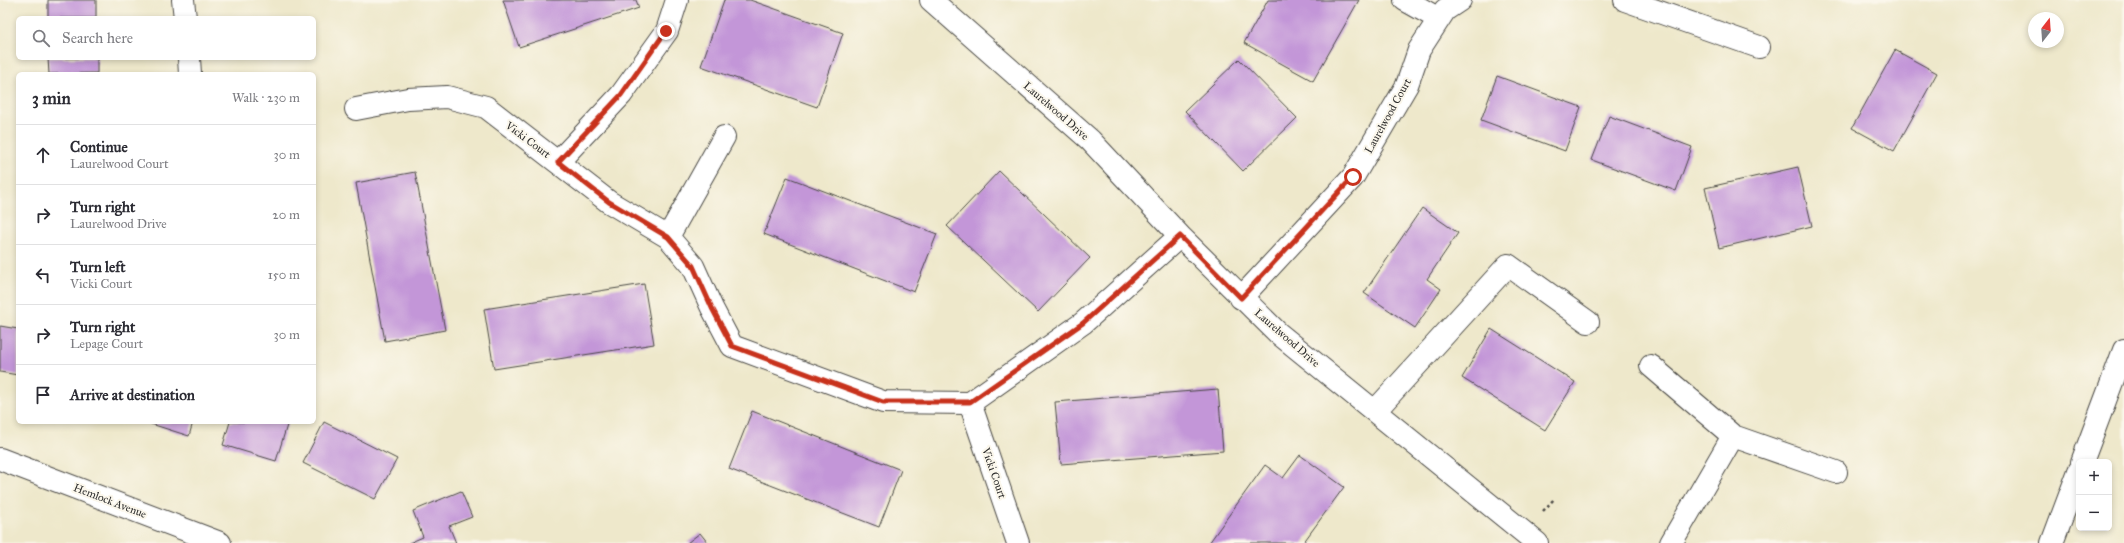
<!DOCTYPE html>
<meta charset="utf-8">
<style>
body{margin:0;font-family:"IM FELL Great Primer",serif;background:#f7f7f7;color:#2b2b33}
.controls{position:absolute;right:12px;bottom:12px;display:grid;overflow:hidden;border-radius:6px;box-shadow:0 2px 6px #0003}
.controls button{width:36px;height:36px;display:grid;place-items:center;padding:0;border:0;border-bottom:1px solid #e1e1e2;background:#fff;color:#2b2b33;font:20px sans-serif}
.compass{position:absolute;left:2028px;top:12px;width:36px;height:36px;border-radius:50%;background:#fff;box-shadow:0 2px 6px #0003;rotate:17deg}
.stop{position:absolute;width:12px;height:12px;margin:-9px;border:3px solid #c8321e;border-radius:50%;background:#fff}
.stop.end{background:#c8321e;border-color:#fff;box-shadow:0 1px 4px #0008}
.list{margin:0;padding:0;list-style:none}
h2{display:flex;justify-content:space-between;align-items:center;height:52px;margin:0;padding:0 16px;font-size:17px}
h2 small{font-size:13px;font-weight:400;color:#7c7c81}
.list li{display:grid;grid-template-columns:26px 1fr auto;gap:12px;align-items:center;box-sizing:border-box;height:60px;padding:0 16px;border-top:1px solid #e1e1e2}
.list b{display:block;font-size:15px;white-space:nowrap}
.list p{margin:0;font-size:13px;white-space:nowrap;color:#7c7c81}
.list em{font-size:13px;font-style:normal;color:#7c7c81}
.icon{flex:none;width:22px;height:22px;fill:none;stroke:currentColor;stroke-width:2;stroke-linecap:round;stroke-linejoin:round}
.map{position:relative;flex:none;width:2124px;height:543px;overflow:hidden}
.search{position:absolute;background:#fff;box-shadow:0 2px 6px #0003;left:16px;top:16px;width:300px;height:44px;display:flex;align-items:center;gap:10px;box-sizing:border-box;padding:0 14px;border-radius:6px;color:#7c7c81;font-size:15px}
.panel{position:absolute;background:#fff;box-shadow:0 2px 6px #0003;left:16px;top:72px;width:300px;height:352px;border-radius:6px}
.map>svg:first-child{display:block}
.building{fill:#c396d8}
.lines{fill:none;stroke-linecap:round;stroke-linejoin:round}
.minor-casing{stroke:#484743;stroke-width:24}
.path{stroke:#484743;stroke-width:2.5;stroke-dasharray:3 3;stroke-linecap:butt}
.minor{stroke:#fff;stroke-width:22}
.route{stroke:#c8321e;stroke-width:5}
.labels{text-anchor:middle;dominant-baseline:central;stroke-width:4;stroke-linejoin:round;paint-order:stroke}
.street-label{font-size:11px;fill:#2b2b2b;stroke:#fbf7ec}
</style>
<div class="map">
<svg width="2124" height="543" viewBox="0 0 2124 543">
<rect width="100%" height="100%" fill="#fbf7ec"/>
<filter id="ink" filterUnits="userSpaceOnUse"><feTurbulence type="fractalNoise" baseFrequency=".025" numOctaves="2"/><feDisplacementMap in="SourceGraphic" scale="8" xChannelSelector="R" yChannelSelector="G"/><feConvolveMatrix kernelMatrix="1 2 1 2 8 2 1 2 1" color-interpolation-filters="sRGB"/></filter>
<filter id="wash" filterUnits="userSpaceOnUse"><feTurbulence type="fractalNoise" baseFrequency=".012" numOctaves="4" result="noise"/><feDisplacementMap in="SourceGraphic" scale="16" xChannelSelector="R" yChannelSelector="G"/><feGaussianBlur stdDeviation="0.9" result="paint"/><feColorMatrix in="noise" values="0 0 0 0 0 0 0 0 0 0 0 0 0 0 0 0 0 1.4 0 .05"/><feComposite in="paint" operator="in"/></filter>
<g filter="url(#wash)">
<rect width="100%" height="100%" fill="#eee8cb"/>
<g id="blocks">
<path class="building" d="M48,0H96V18H48Z
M503,0H636L639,8L519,47Z
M724,0H750L843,33L817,107L701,66Z
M1268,0H1359L1313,81L1244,43Z
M1895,50L1937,73L1894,151L1852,128Z
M48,58H97V73L49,74Z
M1239,59L1297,118L1243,171L1185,111Z
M1497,76L1581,107L1565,151L1481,120Z
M1609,116L1692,147L1676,191L1592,160Z
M1798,167L1812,226L1719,248L1705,188Z
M999,171L1090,258L1038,312L947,226Z
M415,172L445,330L385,341L356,183Z
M787,177L937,234L914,292L764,234Z
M1422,208L1458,233L1427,279L1441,289L1415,328L1364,293Z
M644,284L654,344L494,369L484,309Z
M0,326L18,329V375L0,372Z
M1491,329L1575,382L1545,430L1462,378Z
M1218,389L1223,451L1061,464L1055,402Z
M752,411L901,470L879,527L729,469Z
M145,422H193L189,436Z
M230,422H288L276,461L223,445Z
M324,422L397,459L375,499L303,463Z
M1300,455L1344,487L1303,543H1209L1265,465L1283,478Z
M461,491L472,517L449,526L456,543H409L423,537L413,511Z
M700,533L708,543H687Z"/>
</g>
</g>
<g filter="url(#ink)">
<use href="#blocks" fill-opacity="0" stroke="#484743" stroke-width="1"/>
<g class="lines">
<g class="minor-casing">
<path id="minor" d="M183,0L185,18
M931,0L1090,140L1180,236L1278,333L1537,543
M1405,0L1439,19
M1625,0L1759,47
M189,58L190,74
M356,109L408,99L447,97L486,107L609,202L668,237L693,266L712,308L732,346L883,402L970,403L1083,323L1180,236
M558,162L621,95L667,31L677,0
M668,237L724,137
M1241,298L1353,177L1407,85L1419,50L1445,10L1460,0
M1651,366L1733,436L1671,543
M970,403L1018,543
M1375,411L1508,265L1588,322
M1733,436L1836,472
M0,459L220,543
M2082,462L2124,350
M2052,543L2079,471"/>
</g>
<path class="path" d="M1543,511L1555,498"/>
<use href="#minor" class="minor"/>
</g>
</g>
<g class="lines" filter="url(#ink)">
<path class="route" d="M666,31L621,95L558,162L609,202L668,237L693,266L712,308L732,346L883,402H970L1083,323L1180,236L1241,298L1353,177"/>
</g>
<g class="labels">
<g class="street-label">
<text transform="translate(1056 111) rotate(41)">Laurelwood Drive</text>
<text transform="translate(1388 116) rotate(-61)">Laurelwood Court</text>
<text transform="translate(528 140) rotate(37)">Vicki Court</text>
<text transform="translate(1287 338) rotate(41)">Laurelwood Drive</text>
<text transform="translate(994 473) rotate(71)">Vicki Court</text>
<text transform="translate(110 501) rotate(21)">Hemlock Avenue</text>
</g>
</g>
</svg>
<div class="controls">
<button>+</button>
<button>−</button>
</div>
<svg class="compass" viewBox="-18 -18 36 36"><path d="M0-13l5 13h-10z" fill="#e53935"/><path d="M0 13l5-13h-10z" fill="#7c7c81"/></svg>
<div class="stop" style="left:1353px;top:177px"></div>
<div class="stop end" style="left:666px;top:31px"></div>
<div class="search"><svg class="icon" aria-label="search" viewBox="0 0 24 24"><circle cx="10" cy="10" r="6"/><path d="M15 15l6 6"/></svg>Search here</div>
<section class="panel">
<h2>3 min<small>Walk · 230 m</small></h2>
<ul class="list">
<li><svg class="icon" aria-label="ahead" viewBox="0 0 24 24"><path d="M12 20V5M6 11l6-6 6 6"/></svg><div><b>Continue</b><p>Laurelwood Court</p></div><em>30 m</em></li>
<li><svg class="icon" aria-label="right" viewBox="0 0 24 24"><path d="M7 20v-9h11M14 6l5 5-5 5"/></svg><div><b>Turn right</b><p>Laurelwood Drive</p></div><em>20 m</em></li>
<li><svg class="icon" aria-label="left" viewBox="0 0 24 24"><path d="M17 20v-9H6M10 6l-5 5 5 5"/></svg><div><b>Turn left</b><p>Vicki Court</p></div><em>150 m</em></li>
<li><svg class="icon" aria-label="right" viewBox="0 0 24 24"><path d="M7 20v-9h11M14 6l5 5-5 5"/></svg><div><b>Turn right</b><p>Lepage Court</p></div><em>30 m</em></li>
<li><svg class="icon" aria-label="arrive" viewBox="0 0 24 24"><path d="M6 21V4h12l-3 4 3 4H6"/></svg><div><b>Arrive at destination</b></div></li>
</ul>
</section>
</div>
